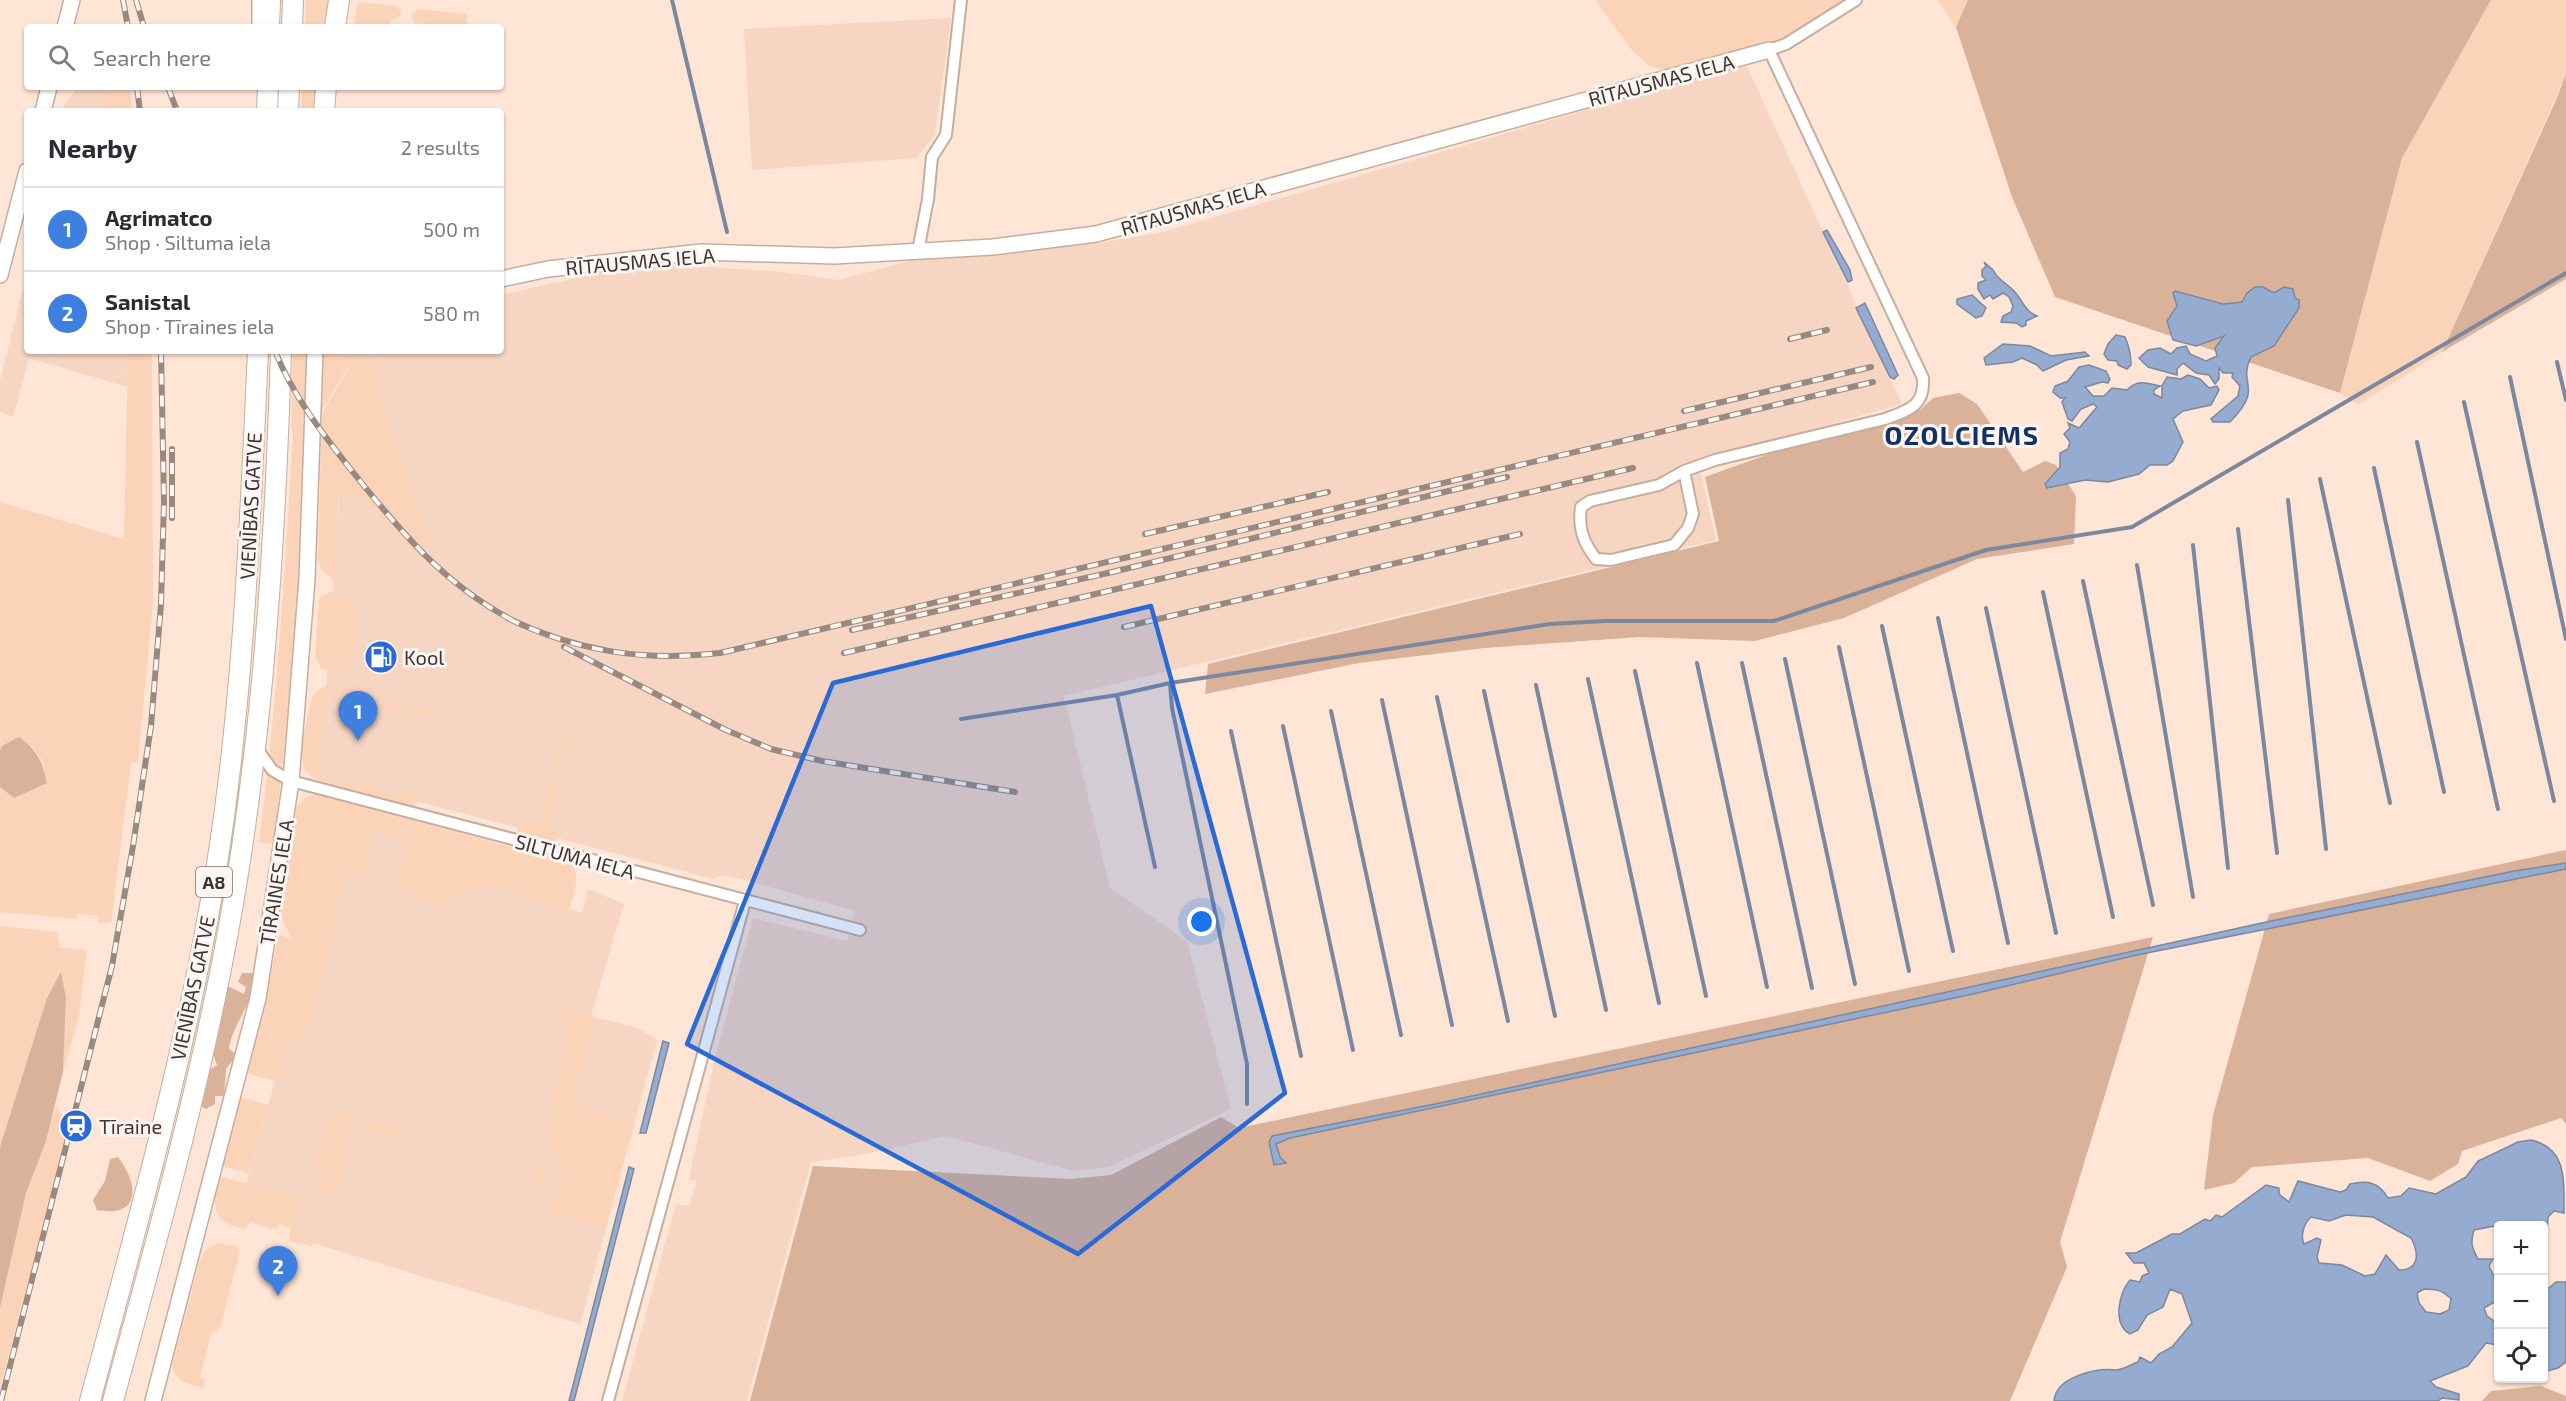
<!DOCTYPE html>
<meta charset="utf-8">
<style>
body{margin:0;font-family:"Exo 2",sans-serif;background:#f7f7f7;color:#2b2b33}
.controls{position:absolute;right:18px;bottom:18px;display:grid;overflow:hidden;border-radius:6px;box-shadow:0 2px 4px #0004}
.controls button{width:54px;height:54px;display:grid;place-items:center;padding:0;border:0;border-bottom:2px solid #e1e1e2;background:#fff;color:#2b2b33;font:30px sans-serif}
.you{position:absolute;left:1202px;top:922px;width:21px;height:21px;margin:-15px;border:4px solid #fff;border-radius:50%;background:#1a73e8;box-shadow:0 0 0 9px #1a73e833}
.badge{display:grid;place-items:center;width:39px;height:39px;border-radius:50%;background:#296ad7;color:#fff;font-size:20px;font-weight:700}
.pin{position:absolute;translate:-50% -50px;filter:drop-shadow(0 2px 3px #0008)}
.pin::after{content:'';position:absolute;top:32px;width:21px;height:18px;background:inherit;clip-path:polygon(0 0,100% 0,50% 100%)}
.list{margin:0;padding:0;list-style:none}
h2{display:flex;justify-content:space-between;align-items:center;height:78px;margin:0;padding:0 24px;font-size:26px}
h2 small{font-size:20px;font-weight:400;color:#7c7c81}
.list li{display:grid;grid-template-columns:39px 1fr auto;gap:18px;align-items:center;box-sizing:border-box;height:84px;padding:0 24px;border-top:2px solid #e1e1e2}
.list b{display:block;font-size:22px;white-space:nowrap}
.list p{margin:0;font-size:20px;white-space:nowrap;color:#7c7c81}
.list em{font-size:20px;font-style:normal;color:#7c7c81}
.icon{flex:none;width:33px;height:33px;fill:none;stroke:currentColor;stroke-width:2;stroke-linecap:round;stroke-linejoin:round}
.map{position:relative;flex:none;width:2566px;height:1401px;overflow:hidden}
.search{position:absolute;background:#fff;box-shadow:0 2px 4px #0004;left:24px;top:24px;width:480px;height:66px;display:flex;align-items:center;gap:15px;box-sizing:border-box;padding:0 21px;border-radius:6px;color:#7c7c81;font-size:22px}
.panel{position:absolute;background:#fff;box-shadow:0 2px 4px #0004;left:24px;top:108px;width:480px;height:246px;border-radius:6px}
.map>svg:first-child{display:block}
.built{fill:#f6d6c2}
.green{fill:#fbd3b8}
.forest{fill:#d9b299}
.water{fill:#95abcf;stroke:#7b889f;stroke-width:1.5;fill-rule:evenodd}
.lines{fill:none;stroke-linecap:round;stroke-linejoin:round}
.stream{stroke:#7b889f;stroke-width:4}
.street-casing{stroke:#c5ae9e;stroke-width:14}
.secondary-casing{stroke:#c5ae9e;stroke-width:18}
.highway-casing{stroke:#c5ae9e;stroke-width:22}
.street{stroke:#fff;stroke-width:10}
.secondary{stroke:#fff;stroke-width:15}
.highway{stroke:#fff;stroke-width:20}
.rail-casing{stroke:#9a897e;stroke-width:6}
.rail{stroke:#fbf6f3;stroke-width:4;stroke-dasharray:11;stroke-linecap:butt}
.marked{fill:#296ad7;fill-opacity:0.2;stroke:#296ad7;stroke-width:4.5;stroke-linejoin:round}
.labels{text-anchor:middle;dominant-baseline:central;stroke-width:6;stroke-linejoin:round;paint-order:stroke}
.shield{fill:#fbf6f3;stroke:#776f6a;stroke-width:1.5}
.shield-label{font-size:18px;font-weight:bold;fill:#3f352f}
.street-label{font-size:20px;fill:#3f352f;stroke:#fbf6f3}
.poi-label{font-size:20px;fill:#3f352f;stroke:#fbf6f3;text-anchor:start}
.district-label{font-size:26px;font-weight:bold;letter-spacing:1.5px;fill:#113065;stroke:#fbf6f3}
</style>
<div class="map">
<svg width="2566" height="1401" viewBox="0 0 2566 1401">
<rect width="100%" height="100%" fill="#fee5d5"/>
<path class="built" d="M951,18L935,134L917,158L752,170L744,29Z
M1746,64L1902,404L1698,461L1716,540L1064,696L1110,888L1187,941L1231,1109L1109,1167L1073,1171L947,1136L855,1156L811,1162L747,1401H622L676,1204L689,1206L697,1181L689,1179L715,1058L753,918L847,941L855,911L749,881L722,875L713,879L320,776L349,351H501V295L642,263L784,272L839,280L908,261L1100,243L1163,232Z
M77,87H104L106,111H61Z
M27,272V351H128L127,387L29,358L13,417L0,411V381Z
M317,811L551,876L545,900L582,913L588,889L624,904L591,1016L638,1028L657,1040L580,1324L289,1236L292,1225L239,1210L304,976Z"/>
<path class="green" d="M306,0H332L328,27H305Z
M1595,0H1847L1787,38L1667,70L1649,66L1630,48Z
M1937,0H1968L1956,27Z
M2491,0H2566V74L2442,352L2358,405L2340,393L2402,158Z
M358,2L396,6L401,11L400,16L391,21L390,27H354Z
M418,9L466,14L469,27L415,23L411,16Z
M104,87H130L132,111H106Z
M302,87H320L317,111H301Z
M128,351H152L153,602L138,761L131,763L111,923H99L98,916L78,914L77,919L0,912V787L14,798L47,782L43,762L32,746H2L0,750V502L124,539Z
M293,351H308V405L302,422L305,427C302,566 290,705 274,843H259C277,707 285,570 293,433L291,428Z
M323,351H349L350,363L321,412Z
M369,358L376,366L379,381L376,383L430,540L415,559L361,496L338,497L335,581L322,571L318,560L322,414L353,361Z
M331,592C341,595 351,596 356,606C362,621 356,654 348,668L333,672L321,668L315,656L319,601L322,595Z
M326,686L443,713L441,720L327,693L320,776L409,796L411,788L415,789L420,797L415,806L316,780L305,771L300,751L312,698L318,690Z
M564,733L570,737L560,772L553,770Z
M552,773L560,775L547,825L557,829L559,838L555,842L517,832L521,822L538,823Z
M315,794L568,862C584,872 572,898 568,913C554,908 539,903 524,898C512,893 506,883 491,884C457,885 460,917 414,899L415,893L395,886L406,842L374,833L362,878L346,873L336,914L338,919L304,1042L290,1039L278,1082L250,1074L246,1070L264,1011L278,937L280,935L293,941L282,920L280,911L294,810L305,798Z
M0,926L57,932L60,948L87,950L79,1016L63,1072L66,998L61,973L0,1147Z
M561,1004L596,1018L576,1093L581,1104L592,1113L634,1124L606,1226L548,1212L560,1187L563,1175L550,1139V1108L559,1110L561,1103L552,1100L566,1049Z
M243,1098L268,1105L249,1173L222,1166L238,1100Z
M56,1105L62,1116L67,1118L63,1130L68,1132L0,1387V1308L26,1193L46,1141Z
M330,1109L356,1117L350,1143L351,1134L345,1132L342,1141L324,1136L322,1132L324,1118H335V1113H326Z
M368,1121L401,1129L400,1138L366,1129Z
M324,1138L349,1146C345,1164 344,1196 319,1193L321,1177L310,1174L320,1141Z
M539,1163L549,1175L545,1185L535,1183C531,1177 532,1166 539,1163Z
M222,1177L302,1198L293,1237L313,1243L312,1246L289,1241L291,1228L279,1224L277,1230L250,1222L245,1229C227,1225 215,1221 215,1201L212,1200L218,1179Z
M217,1243L236,1246L240,1251L220,1328L211,1333L200,1378L205,1380L203,1388C188,1384 177,1382 172,1366L201,1257L207,1249Z"/>
<path class="forest" d="M1968,0H2491L2402,158L2340,393L2055,297L2012,197L1956,27Z
M2566,74V279L2442,352L2556,100Z
M1959,393L1977,404L2023,472L2045,461L2056,465L2076,496L2074,544L1977,559L1844,618L1755,641L1639,637L1485,648L1359,663L1205,694L1208,664L1719,541L1705,477L1766,455L1920,410L1933,398Z
M19,737C37,750 43,762 47,783L14,798L0,787V750L2,746Z
M2566,850V1124L2561,1118L2462,1151L2458,1164L2430,1181L2368,1158L2252,1167L2234,1183L2204,1190L2213,1115L2269,914Z
M2153,937L2060,1242L2067,1267L2010,1401H750L813,1166L1071,1179L1111,1175L1221,1117L1239,1128Z
M61,972L66,998L63,1072L46,1141L26,1193L0,1308V1147L47,998Z
M242,973H253C257,1001 232,1023 229,1049L237,1055L226,1069L224,1096H215V1104L206,1109L199,1105L208,1071L217,1065L212,1050L223,1014L220,1006L227,994V986L244,994L246,987L238,982Z
M118,1157C139,1184 141,1218 97,1210L93,1200L105,1181L110,1159Z
M2541,1386L2566,1396V1401H2482L2491,1391Z"/>
<path class="water" d="M1827,230L1850,270L1852,280L1848,282L1823,232Z
M1984,262L1993,270C1998,280 2006,283 2014,291C2022,299 2025,312 2037,316L2026,321V325L2022,327L2016,323L2001,322L2003,316L2011,312L2013,306L2009,297L2003,293L1993,299L1990,295L1984,299L1978,289V283L1986,280L1982,276V270L1986,266Z
M2255,287H2263L2274,293L2284,287L2293,289L2295,298L2299,300V308L2274,346L2251,357C2237,386 2265,386 2230,422H2213L2211,419L2238,396L2240,386L2232,377L2233,373H2223L2219,368V379L2215,384L2209,375L2196,373L2183,363L2177,369V375L2148,367L2139,358L2148,350L2160,348L2171,354L2177,348L2186,346L2190,354L2206,361L2217,356L2215,348L2224,336L2196,346L2173,340L2167,321L2177,306L2173,293L2175,291L2223,304L2242,302L2247,293Z
M1972,295L1986,308L1982,316L1976,318L1957,304V299Z
M1865,303L1898,375L1894,379L1890,377L1856,308Z
M2116,335L2125,337C2129,346 2131,356 2131,365L2127,369L2118,365L2117,361L2108,360L2104,354L2108,344Z
M2003,344L2030,346L2051,356L2085,352L2089,356L2066,360L2043,371L2037,365L2022,358L2013,362L1986,365L1984,358Z
M2089,365L2106,371L2110,379L2108,383L2102,382L2085,387L2093,396H2104L2112,388L2127,390C2138,379 2146,383 2160,386L2154,390V394L2162,398V386L2167,377L2181,379L2188,375L2200,379L2209,388L2217,386L2219,390L2211,405L2183,411L2173,419L2183,442L2173,461L2167,465H2150L2139,474L2108,482L2085,480L2047,488L2045,484L2060,467V453L2068,449L2070,442L2064,434L2070,428L2068,423L2079,428L2097,407L2093,404L2081,409L2072,421L2068,419L2062,402L2065,398H2060L2053,392L2055,386L2068,381L2079,367Z
M2566,863V869L2132,956L1973,994L1290,1138L1276,1144L1280,1157L1286,1163L1274,1165L1269,1142L1272,1136L1440,1103L2271,921L2514,871Z
M663,1041L669,1043L646,1133H640Z
M2531,1140C2566,1148 2564,1177 2564,1213L2554,1211L2548,1217L2547,1236L2544,1251V1226L2505,1224L2474,1230C2470,1243 2472,1248 2478,1259H2493L2489,1266L2498,1285V1300L2484,1308L2487,1316L2498,1324V1345L2486,1343L2468,1366L2430,1381L2436,1387L2459,1394V1400L2442,1398L2438,1401H2054C2056,1376 2097,1368 2116,1370C2123,1370 2132,1364 2138,1362L2140,1357L2151,1363L2159,1354L2172,1347L2192,1323L2182,1294L2170,1289L2163,1307L2147,1315L2138,1330L2130,1334C2112,1324 2119,1293 2130,1280L2140,1282L2142,1276L2149,1273L2144,1263H2134L2126,1253H2136L2172,1234H2180L2205,1219L2210,1221L2216,1215L2222,1217L2266,1185L2279,1188V1194L2289,1202L2298,1181L2340,1192L2346,1190L2350,1184C2367,1180 2379,1182 2388,1198L2401,1196L2409,1188L2436,1194L2466,1177L2478,1161L2518,1142ZM2346,1215L2373,1217L2411,1238C2419,1253 2420,1270 2399,1270L2386,1255L2375,1274L2365,1276L2342,1265L2319,1263L2317,1257L2321,1240L2317,1238L2304,1244C2300,1236 2304,1223 2311,1217L2329,1221ZM2424,1289C2437,1289 2442,1290 2451,1299L2449,1310L2440,1314L2426,1312L2419,1303L2417,1293Z
M629,1167L634,1169L581,1374L574,1401H569Z
M2556,1282H2566V1362L2558,1368L2544,1372V1292Z"/>
<g class="lines">
<path class="stream" d="M672,0L727,232
M2557,362L2566,400
M2510,377L2566,639
M2464,402L2554,801
M2417,442L2498,809
M2374,468L2444,792
M2320,479L2390,803
M2288,500L2326,849
M2238,529L2277,853
M2193,545L2228,868
M2137,565L2193,897
M2083,581L2153,905
M2043,592L2113,917
M1986,608L2056,933
M1938,618L2008,943
M1882,626L1953,951
M1839,647L1909,971
M1785,659L1855,984
M1697,663L1767,987
M1742,663L1812,988
M1635,671L1706,996
M1588,679L1659,1003
M1170,683L1172,708L1247,1064V1104
M1536,685L1606,1010
M1484,691L1555,1016
M1117,695L1155,867
M1437,697L1508,1021
M1382,700L1452,1025
M1331,711L1401,1035
M961,719L1117,695L1170,683L1550,624L1606,621H1774L1986,550L2132,527L2566,273
M1283,726L1353,1050
M1231,731L1301,1056"/>
<g class="street-casing">
<path id="street" d="M918,251L928,199L932,157L946,135L961,0
M1684,471L1693,514L1688,528L1674,545L1611,560L1596,559C1583,542 1578,528 1581,507L1590,501L1659,485L1684,471L1715,460L1885,419C1909,410 1925,406 1923,378L1769,50L1786,44L1856,0
M256,747L272,770L291,781L860,930
M608,1401L745,901"/>
</g>
<g class="secondary-casing">
<path id="secondary" d="M65,27L72,0
M260,27V0
M43,111L49,87
M0,275L27,171
M501,279L548,269L701,252L834,256L993,247L1096,234L1769,50
M153,1401L258,998L291,781L307,579L315,351"/>
</g>
<g class="highway-casing">
<path id="highway" d="M269,27L270,0
M292,27L293,0
M335,27L339,0
M267,111L268,87
M288,111L289,87
M324,111L326,87
M90,1401C137,1224 188,1046 217,864C244,694 250,522 258,351
M113,1401C155,1246 199,1090 228,932C263,741 275,546 281,351"/>
</g>
<use href="#street" class="street"/>
<use href="#secondary" class="secondary"/>
<use href="#highway" class="highway"/>
<g class="rail-casing">
<path id="rail" d="M123,0L128,27
M136,0L144,27
M137,87L140,111
M168,87L177,111
M1790,339L1827,330
M275,351C293,396 322,433 352,471C401,532 445,586 516,622
M1684,411L1871,367
M172,518V449
M1145,534L1328,492
M509,619C577,651 644,662 720,653L1873,382
M1124,627L1520,534
M852,630L1108,573L1507,477
M564,647L726,730L771,749L822,761L1015,792
M844,653L1633,468
M1,1401L112,966L133,846L151,726L161,604L164,502L161,351"/>
</g>
<use href="#rail" class="rail"/>
</g>
<path class="marked" d="M1151,606L1285,1093L1078,1254L687,1044L833,683Z"/>
<defs>
<g id="fuel-disc" transform="scale(1.725)"><circle r="9.5" fill="#296ad7" stroke="#fbf6f3"/><path d="M-5.5-6h7V0h2V4h1.3V-2.5L3-4.5l.8-.8L6-3V5H2.5V1h-1V6h-7ZM-4.2-4.7v3.2H.2V-4.7Z" fill="#fff"/></g>
<g id="station-disc" transform="scale(1.725)"><circle r="9.5" fill="#296ad7" stroke="#fbf6f3"/><path d="M-3-6H3Q5-6 5-4V2Q5 4 3 4L4.5 6H3L1.5 4h-3L-3 6H-4.5L-3 4Q-5 4-5 2V-4Q-5-6-3-6ZM-3.5-4v3h7v-3ZM-3.5 1v1.5H-2V1ZM2 1v1.5H3.5V1Z" fill="#fff"/></g>
</defs>
<g fill-rule="evenodd">
<use href="#fuel-disc" x="381" y="657"/>
<use href="#station-disc" x="76" y="1126"/>
</g>
<g class="labels">
<rect class="shield" x="196" y="867" width="36" height="30" rx="4.5"/>
<g class="shield-label">
<text x="214" y="882">A8</text>
</g>
<g class="street-label">
<text transform="translate(1661 80) rotate(-15)">RĪTAUSMAS IELA</text>
<text transform="translate(1193 208) rotate(-16)">RĪTAUSMAS IELA</text>
<text transform="translate(640 261) rotate(-5)">RĪTAUSMAS IELA</text>
<text transform="translate(250 506) rotate(-87)">VIENĪBAS GATVE</text>
<text transform="translate(575 856) rotate(15)">SILTUMA IELA</text>
<text transform="translate(276 882) rotate(-81)">TĪRAINES IELA</text>
<text transform="translate(192 988) rotate(-78)">VIENĪBAS GATVE</text>
</g>
<g class="poi-label">
<text x="404" y="657">Kool</text>
<text x="99" y="1126">Tīraine</text>
</g>
<g class="district-label">
<text x="1962" y="434">OZOLCIEMS</text>
</g>
</g>
</svg>
<div class="controls">
<button>+</button>
<button>−</button>
<button><svg class="icon" aria-label="locate" viewBox="0 0 24 24"><circle cx="12" cy="12" r="6"/><path d="M12 2v4M12 18v4M2 12h4M18 12h4"/></svg></button>
</div>
<div class="you"></div>
<div class="pin badge" style="left:358px;top:741px;background:#3f7fe0">1</div>
<div class="pin badge" style="left:278px;top:1296px;background:#3f7fe0">2</div>
<div class="search"><svg class="icon" aria-label="search" viewBox="0 0 24 24"><circle cx="10" cy="10" r="6"/><path d="M15 15l6 6"/></svg>Search here</div>
<section class="panel">
<h2>Nearby<small>2 results</small></h2>
<ul class="list">
<li><span class="badge" style="background:#3f7fe0">1</span><div><b>Agrimatco</b><p>Shop · Siltuma iela</p></div><em>500 m</em></li>
<li><span class="badge" style="background:#3f7fe0">2</span><div><b>Sanistal</b><p>Shop · Tīraines iela</p></div><em>580 m</em></li>
</ul>
</section>
</div>
